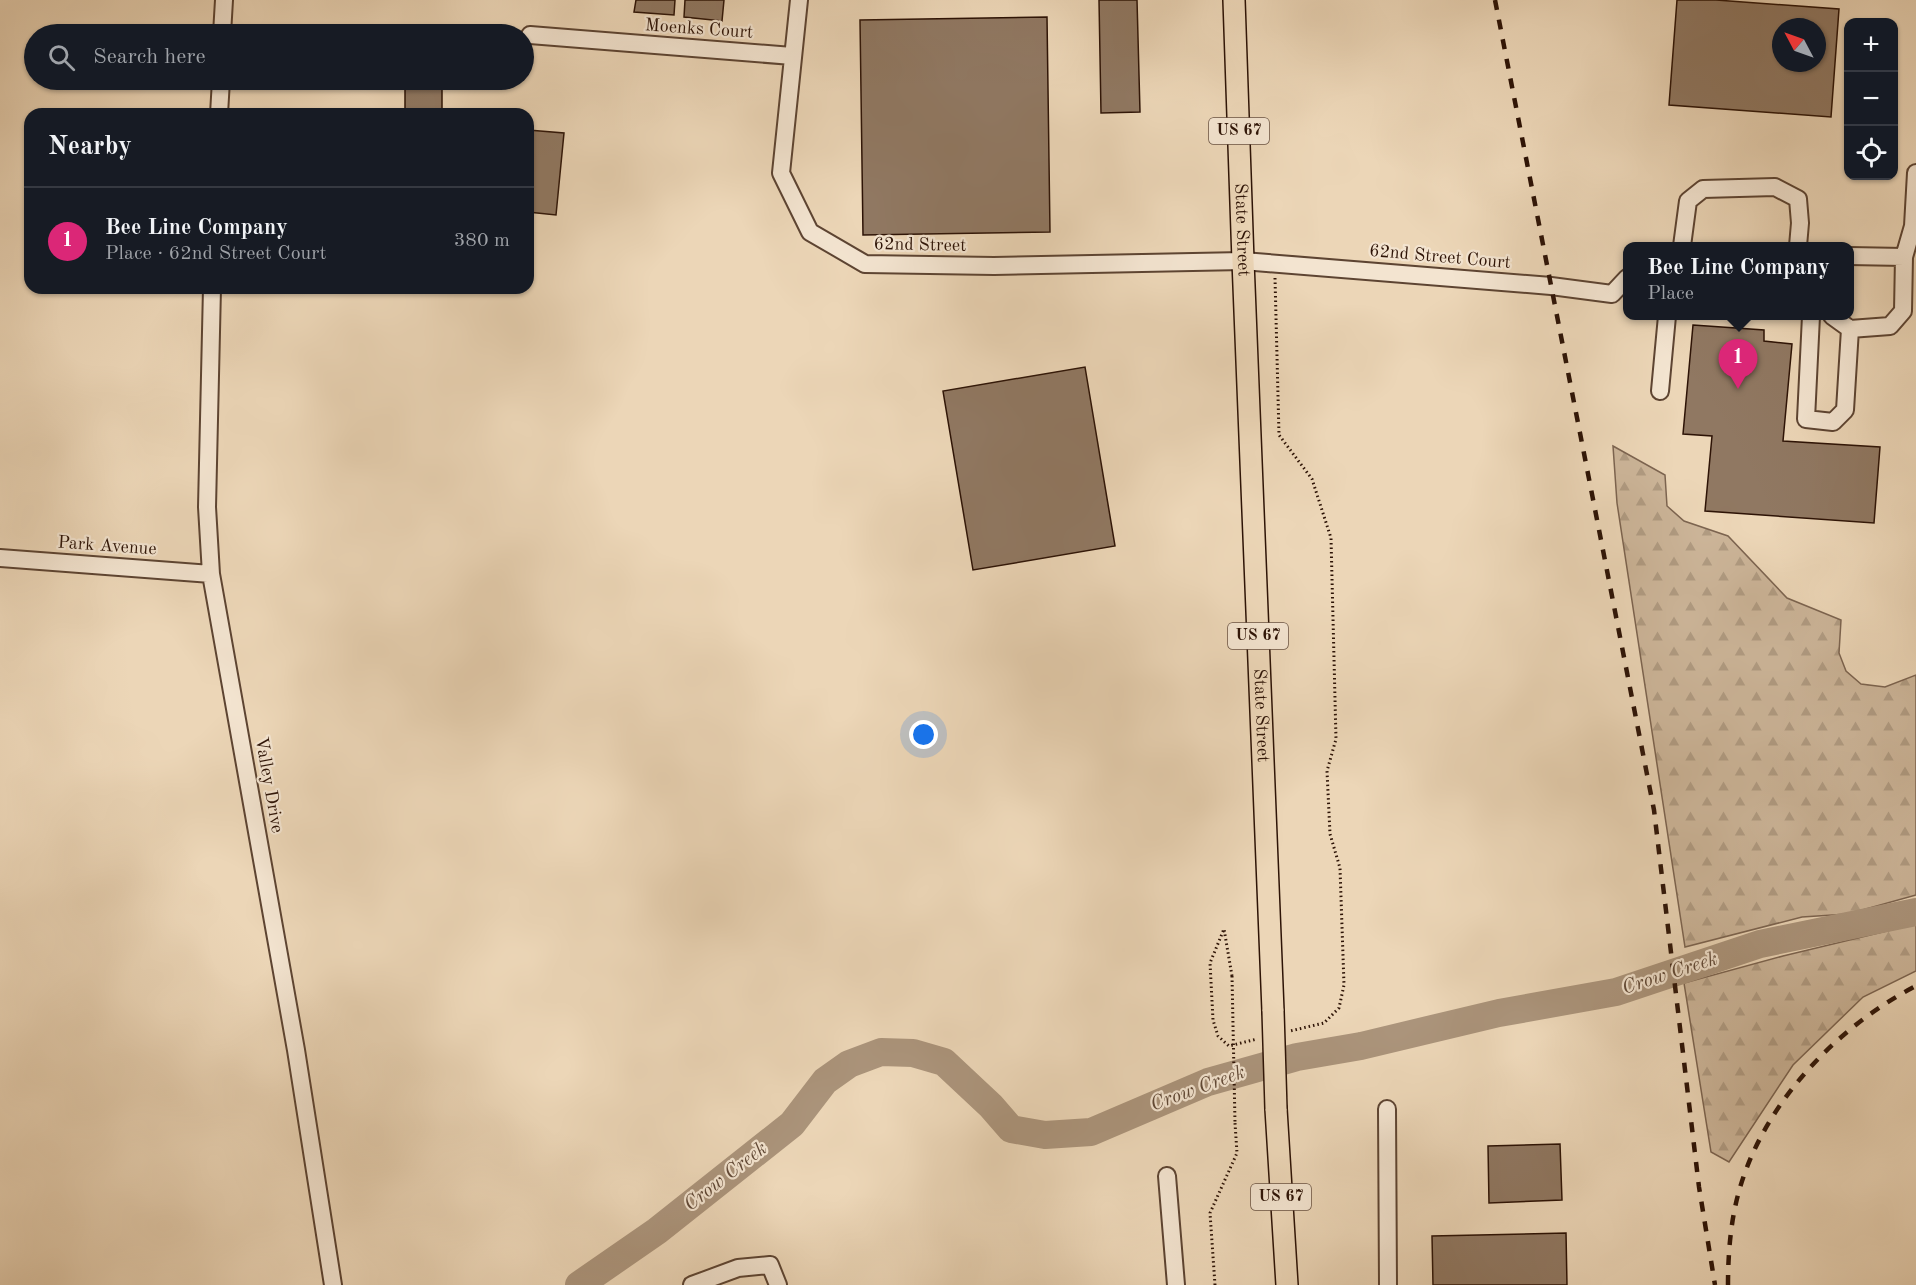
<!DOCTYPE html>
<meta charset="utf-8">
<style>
body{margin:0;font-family:"Old Standard TT",serif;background:#20242c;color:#f1f3f6}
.controls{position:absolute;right:18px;top:18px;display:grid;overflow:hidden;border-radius:12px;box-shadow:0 2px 4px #0004}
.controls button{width:54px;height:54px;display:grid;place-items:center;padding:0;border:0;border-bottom:2px solid #363941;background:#171b24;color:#f1f3f6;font:30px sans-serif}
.compass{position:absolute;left:1772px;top:18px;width:54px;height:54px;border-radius:50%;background:#171b24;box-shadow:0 2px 4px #0004;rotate:311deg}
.you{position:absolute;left:924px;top:735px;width:21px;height:21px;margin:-15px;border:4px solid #fff;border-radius:50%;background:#1a73e8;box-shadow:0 0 0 9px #1a73e833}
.badge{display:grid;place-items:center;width:39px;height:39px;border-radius:50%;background:#db2777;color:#fff;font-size:20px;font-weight:700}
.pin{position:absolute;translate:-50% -50px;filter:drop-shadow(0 2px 3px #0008)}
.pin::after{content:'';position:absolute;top:32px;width:21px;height:18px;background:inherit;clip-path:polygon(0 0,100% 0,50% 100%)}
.popup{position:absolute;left:1623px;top:242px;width:231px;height:78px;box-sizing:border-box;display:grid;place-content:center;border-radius:12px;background:#171b24;filter:drop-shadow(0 2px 4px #0005);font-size:20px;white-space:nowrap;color:#9ea1a6}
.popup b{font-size:22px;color:#f1f3f6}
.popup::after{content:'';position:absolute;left:50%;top:100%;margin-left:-12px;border:12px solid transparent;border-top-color:#171b24}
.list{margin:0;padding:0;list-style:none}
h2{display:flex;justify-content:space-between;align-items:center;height:78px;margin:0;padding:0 24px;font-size:26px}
h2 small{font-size:20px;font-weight:400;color:#9ea1a6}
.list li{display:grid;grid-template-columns:39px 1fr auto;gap:18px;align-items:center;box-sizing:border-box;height:108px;padding:0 24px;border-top:2px solid #363941}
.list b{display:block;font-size:22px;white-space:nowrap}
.list p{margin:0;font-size:20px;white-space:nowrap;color:#9ea1a6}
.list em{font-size:20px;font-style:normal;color:#9ea1a6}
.icon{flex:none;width:33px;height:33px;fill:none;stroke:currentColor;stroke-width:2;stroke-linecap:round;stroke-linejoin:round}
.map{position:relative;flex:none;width:1916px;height:1285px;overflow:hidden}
.search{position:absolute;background:#171b24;box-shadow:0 2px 4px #0004;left:24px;top:24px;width:510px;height:66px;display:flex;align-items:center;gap:15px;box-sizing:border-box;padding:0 21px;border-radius:33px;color:#9ea1a6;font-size:22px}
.panel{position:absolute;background:#171b24;box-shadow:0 2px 4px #0004;left:24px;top:108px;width:510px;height:186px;border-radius:18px}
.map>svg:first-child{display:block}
.forest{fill:url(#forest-firs);stroke:#7c6450;stroke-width:1.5}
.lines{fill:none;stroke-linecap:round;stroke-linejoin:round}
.river{stroke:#ab947b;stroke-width:28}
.building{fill:#907862;stroke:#2d1306;stroke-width:1.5;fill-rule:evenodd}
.minor-casing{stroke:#5d4432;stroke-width:20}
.major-casing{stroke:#2d1306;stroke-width:24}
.path{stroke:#2d1306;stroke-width:3;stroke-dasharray:1.5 3;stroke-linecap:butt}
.minor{stroke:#f3e4d0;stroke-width:16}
.major{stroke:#ecd6b7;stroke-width:21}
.rail{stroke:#2d1306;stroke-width:4.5;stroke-dasharray:10 10;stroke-linecap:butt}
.major-bridge-casing{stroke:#2d1306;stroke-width:24;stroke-linecap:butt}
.path-bridge{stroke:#2d1306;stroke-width:3;stroke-dasharray:1.5 3;stroke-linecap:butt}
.major-bridge{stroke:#ecd6b7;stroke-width:21}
.labels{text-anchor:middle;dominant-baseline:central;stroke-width:4.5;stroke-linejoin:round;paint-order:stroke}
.shield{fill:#f3e4d0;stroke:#685243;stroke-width:1.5}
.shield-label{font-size:16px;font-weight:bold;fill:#2d1306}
.street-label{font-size:18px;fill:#2d1306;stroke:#f3e4d0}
.water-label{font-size:20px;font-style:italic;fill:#5f4735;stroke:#f3e4d0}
</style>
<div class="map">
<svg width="1916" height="1285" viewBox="0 0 1916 1285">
<defs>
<pattern id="forest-firs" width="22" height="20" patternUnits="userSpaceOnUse" patternTransform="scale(1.5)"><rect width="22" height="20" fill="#ccb599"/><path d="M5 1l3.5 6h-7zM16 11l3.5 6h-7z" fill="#b09b82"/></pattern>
</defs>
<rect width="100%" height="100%" fill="#ecd6b7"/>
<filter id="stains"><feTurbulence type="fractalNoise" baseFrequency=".00333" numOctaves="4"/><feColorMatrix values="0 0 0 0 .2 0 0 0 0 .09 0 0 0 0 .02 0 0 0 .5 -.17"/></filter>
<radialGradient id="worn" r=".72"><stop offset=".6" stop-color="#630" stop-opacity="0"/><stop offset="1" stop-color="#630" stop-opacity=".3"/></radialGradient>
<path class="forest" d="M1613,446L1665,475L1667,506L1684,521L1728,536L1787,598L1841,620L1839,653L1846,671L1861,684L1885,687L1916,675V895L1848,914L1802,917L1685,947L1617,503Z
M1916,924V971L1863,997L1793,1065L1729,1162L1711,1152L1684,983L1783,956Z"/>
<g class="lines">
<path class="river" d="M579,1285L657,1231L792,1124L825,1081L849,1064L881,1052L913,1053L944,1062L991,1106L1011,1129L1045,1135L1091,1132L1208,1082L1297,1057L1361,1046L1499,1013L1616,992L1760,944L1916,912"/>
</g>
<path class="building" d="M636,0H675L674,15L634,12Z
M685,0H724L722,21L684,17Z
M1099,0H1137L1140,112L1101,113Z
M1677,0H1716L1839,9L1831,117L1669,105ZM1781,27H1817V63H1781Z
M1047,17L1050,232L863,235L860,20Z
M405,80H442V114H405Z
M528,130L564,133L556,215L528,212Z
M1693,325L1764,330V341L1792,344L1783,441L1880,447L1874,523L1705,511L1712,436L1683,434Z
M1085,367L1115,546L973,570L943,391Z
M1560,1144L1562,1200L1489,1203L1488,1146Z
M1566,1233L1567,1285H1433L1432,1236Z"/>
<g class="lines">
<g class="minor-casing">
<path id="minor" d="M799,0L781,173L810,232L865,264L994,266L1243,261L1551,286L1612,294L1627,278
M222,34L224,0
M530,35L792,56
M219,114L221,80
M1682,246L1688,201L1703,189L1775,187L1798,199L1800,223L1798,246
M1849,256L1904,257L1913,226L1916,173
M212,288L207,507L211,574L296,1050L333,1285
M1811,316L1806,419L1833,422L1845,410L1850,329L1832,316
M1850,329L1890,326L1903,311L1904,257
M1660,391L1667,316
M0,558L211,574
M1387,1109L1388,1285
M1167,1176L1176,1285
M692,1285L738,1268L770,1265L778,1285"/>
</g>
<g class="major-casing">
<g id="major">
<path id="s1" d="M1234,0L1243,261L1273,1011"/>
<path d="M1276,1109L1287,1285"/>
</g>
</g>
<path class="path" d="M1275,278L1279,435L1312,479L1331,538L1336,739L1327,771L1330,834L1340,868L1344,985L1339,1008L1324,1023L1290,1031
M1232,976L1224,929L1210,963L1213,1020L1218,1036L1229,1046L1257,1039
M1215,1285L1210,1213L1237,1153L1235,1123"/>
<use href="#minor" class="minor"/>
<use href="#major" class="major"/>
<path class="rail" d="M1495,0L1654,810L1699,1187L1715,1285
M1728,1285C1728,1258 1730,1229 1736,1203C1757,1110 1834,1028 1916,986"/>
<g class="major-bridge-casing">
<path id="major-bridge" d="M1273,1011L1276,1109"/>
</g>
<path class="path-bridge" d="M1232,976L1235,1123"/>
<use href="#major-bridge" class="major-bridge"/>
</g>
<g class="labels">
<g class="shield">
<rect x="1209" y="118" width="60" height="26" rx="4.5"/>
<rect x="1228" y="623" width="60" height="26" rx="4.5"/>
<rect x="1251" y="1184" width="60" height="26" rx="4.5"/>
</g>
<g class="shield-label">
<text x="1239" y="131">US 67</text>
<text x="1258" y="636">US 67</text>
<text x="1281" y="1197">US 67</text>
</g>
<g class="street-label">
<text transform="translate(699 29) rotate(4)">Moenks Court</text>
<text stroke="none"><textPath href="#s1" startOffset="230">State Street</textPath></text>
<text transform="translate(920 245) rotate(1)">62nd Street</text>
<text transform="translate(1440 257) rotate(5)">62nd Street Court</text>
<text transform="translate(107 546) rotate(4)">Park Avenue</text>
<text stroke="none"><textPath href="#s1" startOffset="716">State Street</textPath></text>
<text transform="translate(269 785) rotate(80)">Valley Drive</text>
</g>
<g class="water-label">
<text transform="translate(1670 974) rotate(-18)">Crow Creek</text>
<text transform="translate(1198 1089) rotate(-20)">Crow Creek</text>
<text transform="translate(726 1177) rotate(-38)">Crow Creek</text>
</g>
</g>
<rect width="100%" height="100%" filter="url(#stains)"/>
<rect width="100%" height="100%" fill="url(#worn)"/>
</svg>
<div class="controls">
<button>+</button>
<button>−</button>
<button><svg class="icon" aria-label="locate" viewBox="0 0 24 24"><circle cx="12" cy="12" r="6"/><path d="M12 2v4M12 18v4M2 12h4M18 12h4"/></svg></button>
</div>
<svg class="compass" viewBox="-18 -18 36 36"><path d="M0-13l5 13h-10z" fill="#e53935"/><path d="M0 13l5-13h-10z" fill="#9ea1a6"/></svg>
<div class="you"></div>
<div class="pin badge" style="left:1738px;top:389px">1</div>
<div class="popup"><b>Bee Line Company</b>Place</div>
<div class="search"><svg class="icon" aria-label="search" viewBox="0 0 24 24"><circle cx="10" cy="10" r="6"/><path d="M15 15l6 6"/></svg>Search here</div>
<section class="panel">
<h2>Nearby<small></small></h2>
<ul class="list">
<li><span class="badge">1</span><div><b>Bee Line Company</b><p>Place · 62nd Street Court</p></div><em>380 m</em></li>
</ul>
</section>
</div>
